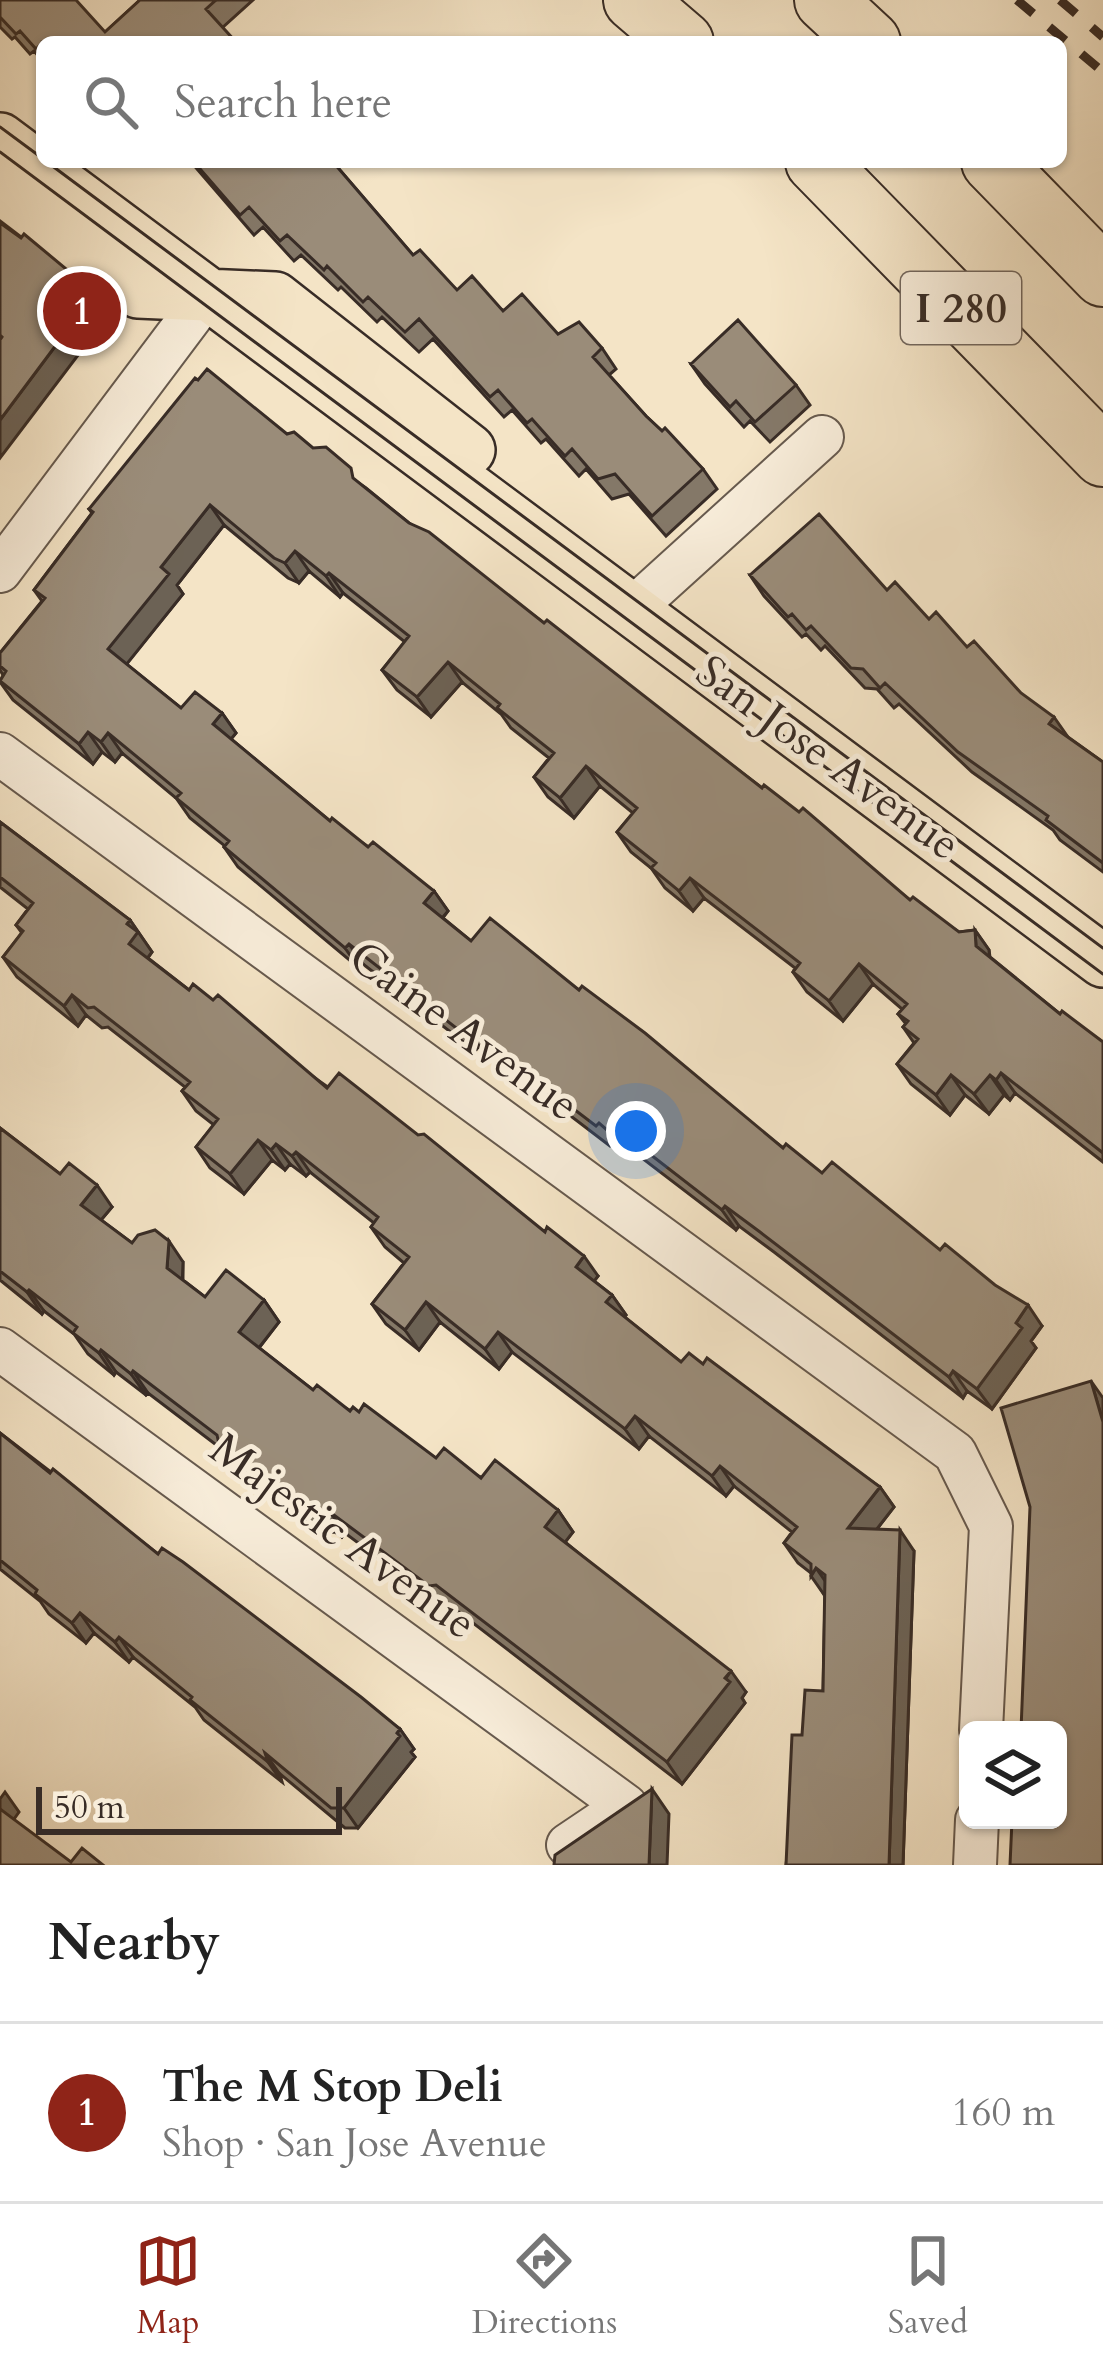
<!DOCTYPE html>
<meta charset="utf-8">
<style>
body{margin:0;font-family:Cardo,serif;background:#f6f6f6;color:#222}
.controls{position:absolute;right:36px;bottom:36px;display:grid;overflow:hidden;border-radius:18px;box-shadow:0 3px 9px #0004}
.controls button{width:108px;height:108px;display:grid;place-items:center;padding:0;border:0;border-bottom:3px solid #e0e0e0;background:#fff;color:#222;font:60px sans-serif}
.scale{position:absolute;left:36px;bottom:30px;width:306px;box-sizing:border-box;padding-left:12px;border:6px solid #382c26;border-top:0;font-size:33px;line-height:42px;white-space:nowrap;color:#382c26;-webkit-text-stroke:9px #f8edda;paint-order:stroke}
.you{position:absolute;left:636px;top:1131px;width:42px;height:42px;margin:-30px;border:9px solid #fff;border-radius:50%;background:#1a73e8;box-shadow:0 0 0 18px #1a73e833}
.badge{display:grid;place-items:center;width:78px;height:78px;border-radius:50%;background:#8f2418;color:#fff;font-size:39px;font-weight:700}
.pin{position:absolute;translate:-50% -50%;border:6px solid #fff;box-shadow:0 3px 12px #0006}
.list{margin:0;padding:0;list-style:none}
h2{display:flex;justify-content:space-between;align-items:center;height:156px;margin:0;padding:0 48px;font-size:51px}
h2 small{font-size:39px;font-weight:400;color:#767676}
.list li{display:grid;grid-template-columns:78px 1fr auto;gap:36px;align-items:center;box-sizing:border-box;height:180px;padding:0 48px;border-top:3px solid #e0e0e0}
.list b{display:block;font-size:45px;white-space:nowrap}
.list p{margin:0;font-size:39px;white-space:nowrap;color:#767676}
.list em{font-size:39px;font-style:normal;color:#767676}
.icon{flex:none;width:66px;height:66px;fill:none;stroke:currentColor;stroke-width:2;stroke-linecap:round;stroke-linejoin:round}
.map{position:relative;flex:none;width:1103px;height:1865px;overflow:hidden}
.search{position:absolute;background:#fff;box-shadow:0 3px 9px #0004;left:36px;right:36px;top:36px;height:132px;display:flex;align-items:center;gap:30px;box-sizing:border-box;padding:0 42px;border-radius:18px;color:#767676;font-size:45px}
.sheet{height:336px;background:#fff}
nav{display:flex;justify-content:space-around;align-items:center;box-sizing:border-box;height:168px;border-top:3px solid #e0e0e0;background:#fff;font-size:33px;color:#767676}
nav a{display:grid;justify-items:center;gap:6px}
nav .on{color:#8f2418}
.map>svg:first-child{display:block}
.lines{fill:none;stroke-linecap:round;stroke-linejoin:round}
.minor-casing{stroke:#675a4e;stroke-width:46}
.major-casing{stroke:#382c26;stroke-width:56}
.highway-casing{stroke:#382c26;stroke-width:64}
.minor{stroke:#f8edda;stroke-width:42}
.major{stroke:#f4e4c6;stroke-width:51}
.highway{stroke:#f4e4c6;stroke-width:60}
.tram{stroke:#382c26;stroke-width:3}
.rail{stroke:#382c26;stroke-width:9;stroke-dasharray:21 21;stroke-linecap:butt}
.wall{fill:#847868;stroke:#382c26;stroke-width:3}
.shaded-wall{fill:#6c6255;stroke:#382c26;stroke-width:3}
.building{fill:#9a8c79;stroke:#382c26;stroke-width:3}
.labels{text-anchor:middle;dominant-baseline:central;stroke-width:10;stroke-linejoin:round;paint-order:stroke}
.shield{fill:#f8edda;stroke:#72665c;stroke-width:3}
.shield-label{font-size:42px;font-weight:bold;fill:#382c26}
.street-label{font-size:45px;fill:#382c26;stroke:#f8edda}
</style>
<div class="map">
<svg width="1103" height="1865" viewBox="0 0 1103 1865">
<rect width="100%" height="100%" fill="#f4e4c6"/>
<filter id="stains"><feTurbulence type="fractalNoise" baseFrequency=".00167" numOctaves="4"/><feColorMatrix values="0 0 0 0 .2 0 0 0 0 .09 0 0 0 0 .02 0 0 0 .5 -.17"/></filter>
<radialGradient id="worn" r=".72"><stop offset=".6" stop-color="#630" stop-opacity="0"/><stop offset="1" stop-color="#630" stop-opacity=".3"/></radialGradient>
<g class="lines">
<g class="minor-casing">
<path id="minor" d="M0,571L208,294
M629,612L822,437
M0,754L955,1453L991,1526L981,1730
M0,1349L626,1806L568,1845
M975,1865L977,1820"/>
</g>
<g class="major-casing">
<path id="major" d="M0,139L1103,961
M0,187L138,292L275,298L469,450"/>
</g>
<g class="highway-casing">
<path id="highway" d="M634,0L683,42
M825,0L870,42
M816,162L1103,456
M992,162L1103,276"/>
</g>
<use href="#minor" class="minor"/>
<use href="#major" class="major"/>
<use href="#highway" class="highway"/>
<path class="tram" d="M0,127L42,158
M0,152L1103,974
M47,162L1103,948"/>
<path class="rail" d="M1017,0L1103,72
M1060,0L1103,37"/>
</g>
<path class="wall" d="M0,0L105,32L140,0H253L223,27L42,42V60L34,51L30,54L15,37L12,39L0,27Z
M191,162H333L413,255L457,290L558,334L602,348L616,369L609,375L646,416L703,469L717,489L666,536L629,494L612,499L586,469L579,476L546,439L541,443L512,410L504,417L433,339L419,352L382,317L377,322L341,287L338,290L301,255L294,261L263,227L254,235Z
M691,364L796,385L810,405L770,442L750,421L744,427L705,384Z
M287,434L366,488L409,523L544,623L910,900L959,932L975,930L989,950L990,957L1060,1014L1103,1042V1162L1015,1093L1010,1100L1004,1095L989,1114L965,1095L950,1115L911,1084L897,1064L914,1043L903,1027L906,1024L898,1014L902,1009L873,984L843,1021L807,992L793,972L795,968L704,898L693,911L665,888L651,868L631,852L617,832L633,813L600,786L574,818L548,797L534,777L549,758L511,728L501,714L462,682L431,717L397,690L382,670L405,642L343,593L340,597L309,571L299,583L288,578L224,525L177,585L183,594L126,664L181,708L222,713L236,733L231,739L330,821L434,891L448,911L443,918L471,941L579,990L783,1148L940,1250L1042,1326L1031,1341L1036,1348L992,1409L967,1391L963,1398L774,1252L739,1226L736,1230L625,1145L621,1150L613,1143L610,1146L479,1046L475,1051L363,964L359,968L238,867L224,847L225,846L190,818L176,798L122,753L115,762L102,752L93,764L13,700L0,682L3,675L0,670V653L42,601L34,590L92,513L89,509Z
M750,575L887,590L967,647L1068,737L1103,762V872L1060,840L1053,830L972,772L899,704L894,708L877,689L865,688L825,646L821,650L806,634L802,637L764,596Z
M0,822L130,920L152,952L148,958L189,990L598,1276L594,1281L612,1295L626,1315L624,1317L681,1362L703,1364L880,1487L894,1507L877,1529L914,1551L903,1865H786L802,1735L823,1691L825,1596L811,1573L798,1563L784,1543L792,1532L734,1486L726,1496L649,1436L639,1449L512,1352L499,1369L440,1322L419,1350L386,1324L372,1304L404,1263L385,1247L371,1227L374,1223L310,1172L306,1176L290,1164L285,1170L272,1160L244,1194L210,1168L196,1147L214,1125L196,1111L182,1091L185,1087L108,1027L102,1028L86,1015L78,1026L17,977L3,957L22,933L16,925L28,909L0,887Z
M0,1128L60,1174L112,1207L101,1220L132,1243L183,1262V1280L205,1297L264,1300L279,1322L259,1348L313,1390L436,1458L558,1510L573,1532L565,1542L746,1692L742,1698L745,1703L682,1784L451,1606L444,1607L345,1533L342,1537L335,1532L326,1533L263,1488H253L236,1474L221,1453L219,1447L148,1393L146,1395L116,1372L114,1375L88,1354L74,1334L44,1311L42,1314L0,1280Z
M0,1433L158,1554L400,1729L414,1749L411,1752L415,1757L358,1828H345L279,1773L282,1782L204,1720L195,1707L133,1657L129,1662L94,1633L86,1643L49,1614L40,1601L0,1569Z"/>
<path class="shaded-wall" d="M95,293L110,313L0,458V420Z
M210,505L224,525L177,585L183,594L122,670L108,649L161,567Z
M295,551L309,571L299,583L285,563Z
M329,573L343,593L340,597L326,576Z
M448,662L462,682L431,717L417,697Z
M222,713L236,733L227,744L213,724Z
M1054,717L1068,737L1049,724Z
M88,732L102,752L93,764L79,744Z
M108,733L122,753L115,762L101,742Z
M586,766L600,786L574,818L560,798Z
M690,878L704,898L693,911L679,891Z
M434,891L448,911L438,923L424,903Z
M130,920L152,952L143,964L129,944L127,924Z
M975,930L989,950L990,966L976,946Z
M349,944L363,964L359,968L345,948Z
M859,964L873,984L843,1021L829,1001Z
M72,995L86,1015L78,1026L64,1006Z
M465,1026L479,1046L475,1051L460,1031Z
M1001,1073L1015,1093L1010,1100L996,1080Z
M951,1075L965,1095L950,1115L936,1095Z
M990,1075L1004,1095L989,1114L974,1094Z
M611,1124L625,1145L621,1150L607,1130Z
M258,1140L272,1160L244,1194L230,1174Z
M276,1144L290,1164L285,1170L271,1150Z
M296,1152L310,1172L306,1176L292,1156Z
M97,1185L112,1207L96,1226L81,1205Z
M725,1206L739,1226L736,1230L722,1210Z
M169,1241L183,1262L182,1290L167,1268Z
M584,1256L598,1276L590,1287L576,1267Z
M29,1290L44,1311L42,1314L27,1292Z
M612,1295L626,1315L620,1322L606,1302Z
M264,1300L279,1322L254,1354L239,1332Z
M426,1302L440,1322L419,1350L405,1330Z
M1028,1305L1042,1326L1031,1341L1036,1348L992,1409L977,1389L1016,1323Z
M498,1332L512,1352L499,1369L485,1349Z
M101,1350L116,1372L114,1375L99,1353Z
M133,1371L148,1393L146,1395L131,1374Z
M953,1371L967,1391L963,1398L949,1377Z
M1091,1381L1103,1398V1422Z
M635,1416L649,1436L639,1449L625,1429Z
M720,1466L734,1486L726,1496L712,1476Z
M880,1487L894,1507L862,1548L848,1528Z
M558,1510L573,1532L560,1549L545,1527Z
M330,1512L345,1533L342,1537L327,1516Z
M900,1530L914,1551L903,1865H889Z
M816,1568L830,1588L825,1596L811,1576Z
M80,1613L94,1633L86,1643L72,1623Z
M119,1637L133,1657L129,1662L115,1642Z
M731,1671L746,1692L742,1698L745,1703L682,1784L667,1762Z
M400,1729L414,1749L411,1752L415,1757L358,1828L344,1808Z
M265,1753L279,1773L282,1782L268,1762Z
M652,1789L669,1814L667,1865H649Z
M5,1792L19,1812L9,1826L0,1812V1799Z"/>
<path class="building" d="M0,0H76L105,32L140,0H216L206,9L236,42H42V46L40,45L36,49L20,31L16,34L0,17Z
M194,162H333L413,255L420,250L457,290L472,276L503,311L522,294L558,334L579,322L602,348L593,357L646,416L662,431L665,428L703,469L652,516L615,474L598,479L572,449L565,456L532,419L527,423L498,390L490,397L419,319L405,332L368,297L363,302L327,266L324,270L287,235L280,241L249,207L240,215Z
M0,223L21,238L24,234L95,293L0,420V340L2,337L0,335Z
M738,320L796,385L755,422L736,401L730,407L691,364Z
M207,369L287,434L294,432L313,448L326,447L351,468L353,478L409,523L429,532L544,623L547,620L762,788L764,785L799,812L803,808L910,900L913,897L959,932L975,930L976,946L1060,1014L1062,1011L1103,1042V1153L1001,1073L996,1080L990,1075L974,1094L951,1075L936,1095L897,1064L918,1039L903,1027L908,1021L898,1014L907,1004L859,964L829,1001L793,972L800,963L690,878L679,891L651,868L656,863L617,832L637,808L586,766L560,798L534,777L554,753L497,708L500,704L448,662L417,697L382,670L409,636L329,573L326,576L295,551L285,563L274,558L210,505L161,567L169,574L108,649L181,708L195,692L222,713L213,724L330,821L332,818L368,847L373,842L434,891L424,903L471,941L490,918L579,990L582,986L645,1033L783,1148L786,1144L822,1173L832,1162L940,1250L945,1244L995,1285L1028,1305L1016,1323L1022,1328L977,1389L953,1371L949,1377L760,1232L725,1206L722,1210L611,1124L607,1130L599,1123L596,1126L465,1026L460,1031L349,944L345,948L224,847L229,841L176,798L181,793L108,733L101,742L88,732L79,744L0,681L6,671L0,666V653L45,598L34,590L93,512L89,509L195,378L198,380Z
M819,514L887,590L895,582L929,619L936,612L967,647L974,641L1021,693L1054,717L1049,724L1103,762V863L1046,820L1048,816L958,752L885,683L880,688L863,669L851,668L811,626L806,630L792,614L788,617L750,575Z
M0,822L130,920L127,924L138,932L129,944L189,990L193,984L213,1000L218,995L327,1088L339,1073L418,1135L424,1134L545,1232L547,1227L584,1256L576,1267L612,1295L606,1302L681,1362L689,1353L703,1364L707,1358L880,1487L848,1528L900,1530L889,1865H786L792,1735H802L805,1690L823,1691L825,1575L816,1568L811,1576V1564L784,1543L797,1527L720,1466L712,1476L635,1416L625,1429L498,1332L485,1349L426,1302L405,1330L372,1304L409,1257L371,1227L378,1217L296,1152L292,1156L276,1144L271,1150L258,1140L230,1174L196,1147L218,1119L182,1091L190,1082L94,1007L88,1008L72,995L64,1006L3,957L23,931L16,925L33,903L0,877Z
M0,1128L60,1174L69,1163L97,1185L81,1205L132,1243L138,1235L155,1230L169,1241L167,1268L205,1297L226,1270L264,1300L239,1332L313,1390L317,1385L350,1411L353,1407L359,1412L364,1404L436,1458L444,1448L481,1478L495,1460L558,1510L545,1527L731,1671L725,1678L730,1682L667,1762L436,1585L429,1586L330,1512L327,1516L320,1510L311,1511L248,1466H238L221,1453L217,1435L133,1371L131,1374L101,1350L99,1353L73,1333L77,1327L29,1290L27,1292L0,1271Z
M1091,1381L1103,1422V1865H1010L1012,1820H1058V1730H1021L1030,1507L1001,1408Z
M0,1433L50,1473L53,1469L158,1554L162,1548L183,1562L361,1697L400,1729L397,1733L400,1736L344,1808H331L265,1753L268,1762L190,1700L192,1697L119,1637L115,1642L80,1613L72,1623L35,1594L37,1590L0,1560Z
M652,1789L649,1865H554L555,1855Z
M0,1809L71,1862L82,1848L103,1865H0Z"/>
<g class="labels">
<rect class="shield" x="901" y="272" width="120" height="72" rx="9"/>
<g class="shield-label">
<text x="961" y="308">I 280</text>
</g>
<g class="street-label">
<text transform="translate(828 758) rotate(36)">San Jose Avenue</text>
<text transform="translate(464 1031) rotate(36)">Caine Avenue</text>
<text transform="translate(343 1536) rotate(36)">Majestic Avenue</text>
</g>
</g>
<rect width="100%" height="100%" filter="url(#stains)"/>
<rect width="100%" height="100%" fill="url(#worn)"/>
</svg>
<div class="controls">
<button><svg class="icon" aria-label="layers" viewBox="0 0 24 24"><path d="M12 4l9 5-9 5-9-5zM3 14l9 5 9-5"/></svg></button>
</div>
<div class="scale">50 m</div>
<div class="you"></div>
<div class="pin badge" style="left:82px;top:311px">1</div>
<div class="search"><svg class="icon" aria-label="search" viewBox="0 0 24 24"><circle cx="10" cy="10" r="6"/><path d="M15 15l6 6"/></svg>Search here</div>
</div>
<section class="sheet">
<h2>Nearby<small></small></h2>
<ul class="list">
<li><span class="badge">1</span><div><b>The M Stop Deli</b><p>Shop · San Jose Avenue</p></div><em>160 m</em></li>
</ul>
</section>
<nav>
<a class="on"><svg class="icon" aria-label="map" viewBox="0 0 24 24"><path d="M3 6l6-2 6 2 6-2v14l-6 2-6-2-6 2zM9 4v14M15 6v14"/></svg>Map</a>
<a><svg class="icon" aria-label="directions" viewBox="0 0 24 24"><path d="M12 3l9 9-9 9-9-9zM9 14v-3h6M13 9l2 2-2 2"/></svg>Directions</a>
<a><svg class="icon" aria-label="saved" viewBox="0 0 24 24"><path d="M7 4h10v16l-5-4-5 4z"/></svg>Saved</a>
</nav>
